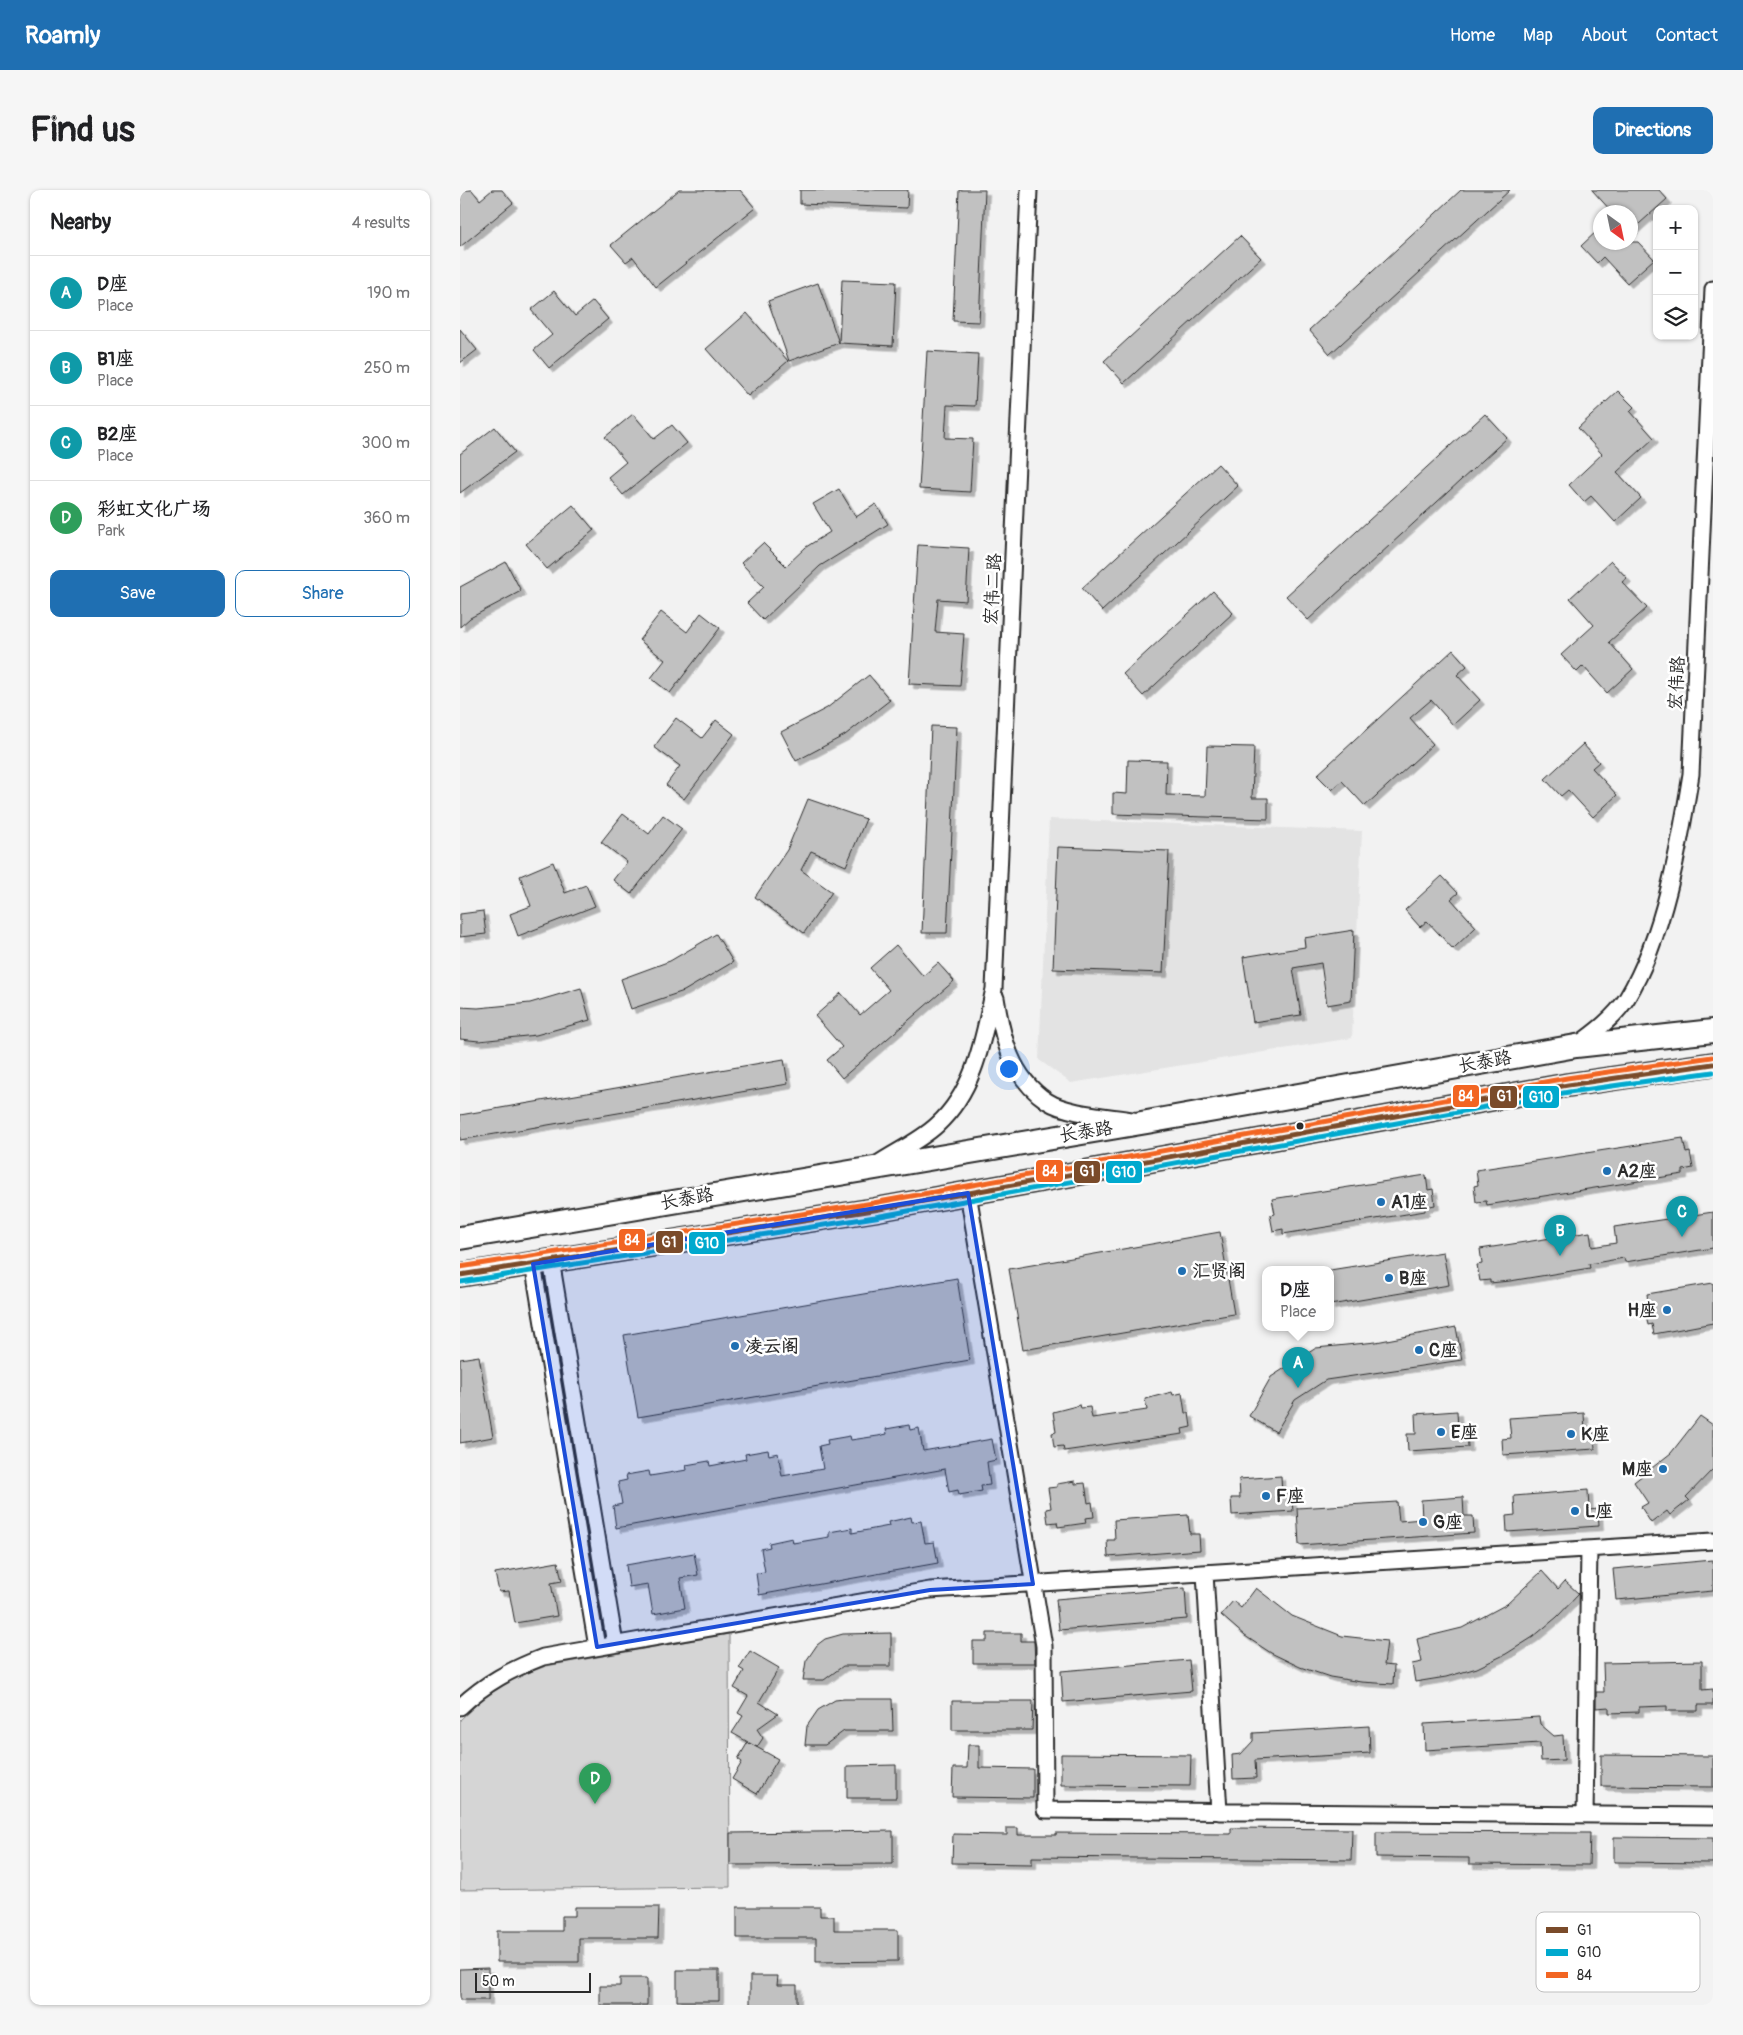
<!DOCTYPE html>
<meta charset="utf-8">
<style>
body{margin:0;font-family:Pangolin,"LXGW WenKai TC",sans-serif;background:#f6f6f6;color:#202124}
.controls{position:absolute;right:15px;top:15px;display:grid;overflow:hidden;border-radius:10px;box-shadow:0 1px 4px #0004}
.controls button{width:45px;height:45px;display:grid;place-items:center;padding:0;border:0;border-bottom:1px solid #e0e0e0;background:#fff;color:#202124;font:25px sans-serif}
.compass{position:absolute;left:1133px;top:15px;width:45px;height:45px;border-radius:50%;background:#fff;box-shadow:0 1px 4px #0004;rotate:147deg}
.scale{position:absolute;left:15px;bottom:12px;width:116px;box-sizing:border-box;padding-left:5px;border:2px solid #2b2b2b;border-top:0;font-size:14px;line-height:18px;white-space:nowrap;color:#2b2b2b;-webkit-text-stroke:4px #fff;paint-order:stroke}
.you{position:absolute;left:548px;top:878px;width:18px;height:18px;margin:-12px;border:4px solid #fff;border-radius:50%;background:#1a73e8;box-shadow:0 0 0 8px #1a73e833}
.badge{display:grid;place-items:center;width:32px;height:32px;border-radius:50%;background:#1f6fb2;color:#fff;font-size:16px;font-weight:700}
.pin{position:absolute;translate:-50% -41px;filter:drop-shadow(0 1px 2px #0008)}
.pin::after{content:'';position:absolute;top:26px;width:18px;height:15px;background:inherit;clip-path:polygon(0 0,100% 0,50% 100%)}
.popup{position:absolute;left:802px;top:1076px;width:72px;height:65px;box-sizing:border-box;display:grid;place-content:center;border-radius:10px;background:#fff;filter:drop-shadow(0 1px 4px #0005);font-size:16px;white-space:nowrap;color:#757577}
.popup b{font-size:19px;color:#202124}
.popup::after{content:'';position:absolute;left:50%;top:100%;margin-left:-10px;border:10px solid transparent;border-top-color:#fff}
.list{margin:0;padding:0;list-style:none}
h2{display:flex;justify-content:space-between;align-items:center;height:65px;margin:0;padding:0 20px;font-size:21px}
h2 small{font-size:16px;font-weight:400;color:#757577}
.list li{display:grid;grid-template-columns:32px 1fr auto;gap:15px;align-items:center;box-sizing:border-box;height:75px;padding:0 20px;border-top:1px solid #e0e0e0}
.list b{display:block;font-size:19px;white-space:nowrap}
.list p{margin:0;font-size:16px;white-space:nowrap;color:#757577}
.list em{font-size:16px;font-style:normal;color:#757577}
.actions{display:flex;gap:10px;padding:15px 20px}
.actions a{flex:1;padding:11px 0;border:1px solid #1f6fb2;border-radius:10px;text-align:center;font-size:18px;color:#1f6fb2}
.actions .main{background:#1f6fb2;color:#fff}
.icon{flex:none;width:28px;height:28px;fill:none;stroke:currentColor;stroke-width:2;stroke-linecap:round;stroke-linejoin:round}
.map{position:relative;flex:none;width:1253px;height:1815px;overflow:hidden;border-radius:10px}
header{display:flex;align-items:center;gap:30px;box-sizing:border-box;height:70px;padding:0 25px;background:#1f6fb2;color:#fff}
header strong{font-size:24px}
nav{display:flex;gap:28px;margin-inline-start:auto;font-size:18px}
.intro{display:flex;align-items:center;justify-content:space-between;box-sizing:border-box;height:120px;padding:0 30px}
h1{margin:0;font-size:35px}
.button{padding:12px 22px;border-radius:10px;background:#1f6fb2;color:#fff;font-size:18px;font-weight:700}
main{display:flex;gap:30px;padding:0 30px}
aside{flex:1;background:#fff;border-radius:10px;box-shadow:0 1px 4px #0004}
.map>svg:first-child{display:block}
.built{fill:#e3e3e3}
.green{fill:#d5d5d5;stroke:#808080}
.building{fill:#c1c1c1;stroke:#2b2b2b;filter:url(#shadow)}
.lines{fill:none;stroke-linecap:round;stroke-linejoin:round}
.minor-casing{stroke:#2b2b2b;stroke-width:19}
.highway-casing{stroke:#2b2b2b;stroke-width:26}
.minor{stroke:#fff;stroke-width:15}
.highway{stroke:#fff;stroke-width:22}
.bus-1-casing{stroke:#fff;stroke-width:9}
.bus-2-casing{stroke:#fff;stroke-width:9}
.bus-3-casing{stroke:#fff;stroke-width:9}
.bus-1{stroke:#7a4b2a;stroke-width:5}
.bus-2{stroke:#00a9ce;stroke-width:5}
.bus-3{stroke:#f26522;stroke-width:5}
.marked{fill:#1d4ed8;fill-opacity:0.2;stroke:#1d4ed8;stroke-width:4;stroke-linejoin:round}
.bus-dot{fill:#2b2b2b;stroke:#fff;stroke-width:2}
.poi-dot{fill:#1f6fb2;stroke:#fff;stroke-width:2}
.labels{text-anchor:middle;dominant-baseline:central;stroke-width:5;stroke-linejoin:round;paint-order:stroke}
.street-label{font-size:18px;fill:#2b2b2b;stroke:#fff}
.poi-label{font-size:18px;font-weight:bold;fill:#2b2b2b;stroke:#fff;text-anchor:start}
.key{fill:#fff;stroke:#bfbfbf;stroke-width:1}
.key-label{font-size:14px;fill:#2b2b2b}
.line-badge{stroke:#fff;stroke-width:2}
.badge-label{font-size:14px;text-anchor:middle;font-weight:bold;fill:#fff}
</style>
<header>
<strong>Roamly</strong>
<nav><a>Home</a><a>Map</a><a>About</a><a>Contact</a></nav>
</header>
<div class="intro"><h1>Find us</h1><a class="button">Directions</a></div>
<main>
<aside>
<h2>Nearby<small>4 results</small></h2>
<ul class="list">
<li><span class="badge" style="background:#0f9aa8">A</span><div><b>D座</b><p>Place</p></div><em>190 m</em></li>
<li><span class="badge" style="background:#0f9aa8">B</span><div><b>B1座</b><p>Place</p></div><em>250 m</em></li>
<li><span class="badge" style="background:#0f9aa8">C</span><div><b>B2座</b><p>Place</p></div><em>300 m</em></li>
<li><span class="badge" style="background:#2e9e5b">D</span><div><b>彩虹文化广场</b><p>Park</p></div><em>360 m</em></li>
</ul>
<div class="actions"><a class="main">Save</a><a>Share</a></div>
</aside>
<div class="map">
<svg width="1253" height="1815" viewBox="0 0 1253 1815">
<defs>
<filter id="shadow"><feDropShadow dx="4.5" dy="4.5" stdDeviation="0" flood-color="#0004"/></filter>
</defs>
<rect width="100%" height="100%" fill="#f2f2f2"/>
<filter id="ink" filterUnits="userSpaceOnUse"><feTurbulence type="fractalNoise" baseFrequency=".02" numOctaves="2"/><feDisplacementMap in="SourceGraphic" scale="10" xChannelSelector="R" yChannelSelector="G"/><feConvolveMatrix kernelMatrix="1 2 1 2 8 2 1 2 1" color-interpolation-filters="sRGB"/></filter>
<g filter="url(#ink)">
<path class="built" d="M589,629L902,641L892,848L611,893L579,870Z"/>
<path class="green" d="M269,1444L270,1697L0,1700V1530L22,1509L52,1489L86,1476Z"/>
<path class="building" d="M0,0H12L20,10L32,0H42L53,13L0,57Z
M219,0H280L295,18L196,97L173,67L166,72L151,55Z
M340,0H448L447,18L340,14Z
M499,0H525L519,132L493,131Z
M1001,0H1050L870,164L849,140Z
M1132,0H1199L1207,9L1170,42V22H1152Z
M1140,38V52H1178L1194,69L1167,93L1143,67L1137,73L1121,56Z
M780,46L801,68L664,193L644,171Z
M382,90L436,92L433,156L379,153Z
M358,93L379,153L329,171L308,111Z
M94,101L115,126L133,111L148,129L89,178L74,160L92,145L71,120Z
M287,123L328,171L288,206L246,159Z
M0,139L17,160L0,173Z
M467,161L518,164L515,216L487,215L485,248L513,249L510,302L459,299Z
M1158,201L1174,217L1170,221L1194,248L1157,282L1181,308L1155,332L1131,306L1124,312L1109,295L1142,264L1118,238Z
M173,224L194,249L212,235L227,253L163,305L148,287L166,272L145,247Z
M1025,224L1047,248L848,430L826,406Z
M35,237L55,262L0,303V264Z
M758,274L778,296L642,421L622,398Z
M379,299L396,327L416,314L428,334L360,376L303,430L287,413L304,397L281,373L303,353L326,376L346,357L370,342L353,314Z
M113,315L134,340L87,379L66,354Z
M458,355L509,358L506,411L478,409L475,442L504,444L500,496L449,494Z
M1151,371L1167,388L1162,392L1187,418L1149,452L1173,479L1147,503L1123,476L1117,482L1101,465L1134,435L1110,408Z
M46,372L61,401L10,428L0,437V397Z
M753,401L773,423L683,506L663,484Z
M201,422L227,442L241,423L260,438L210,503L191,488L205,470L179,450Z
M993,460L1007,476L997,485L1020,510L993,535L971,510L950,528L973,554L905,616L882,591L872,600L857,585Z
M409,485L430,510L385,545L336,571L321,542L367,518Z
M216,528L242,548L256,530L274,544L224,609L206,595L220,576L194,557Z
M471,536L497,537L487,743H462Z
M1123,554L1139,572L1132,578L1157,605L1133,627L1108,600L1101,606L1085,589Z
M747,556L794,557L792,608H808V629L653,624V603L667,604L668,570L707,571L706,605L745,606Z
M348,609L406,629L386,676L351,661L341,680L372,702L344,743L295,707L327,660Z
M163,624L189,644L203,625L222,639L171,704L153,690L167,672L141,652Z
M598,657L709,661L703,783L593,779Z
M93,672L105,703L126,695L135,716L58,746L50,724L71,716L60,686Z
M982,686L998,703L991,709L1016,737L993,759L967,731L960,737L945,720Z
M23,721L26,744L0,747V724Z
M894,740L891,811L867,815L861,773L833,778L841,825L793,832L783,767L845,757L844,748Z
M256,744L273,772L224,801L171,819L161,789L210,771Z
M436,755L463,786L478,773L494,791L382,888L367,870L382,857L355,826L381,803L400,825L429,800L410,778Z
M121,798L130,830L76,845L19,851L0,849V817L18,818L70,813Z
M324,869L328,894L0,950V925Z
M1223,948L1226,963L1230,962L1233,978L1223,980V984L1027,1015L1026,1011L1016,1012L1014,996L1018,995L1016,980Z
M966,985L968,1000L973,999L975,1015L965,1017V1021L823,1044V1039L813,1041L810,1025L815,1024L812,1009Z
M1253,1022V1058L1165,1072L1164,1068L1129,1074L1130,1078L1050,1091L1030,1093V1090L1020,1091L1017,1075L1022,1074L1020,1059L1130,1042L1132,1057L1156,1053L1154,1037Z
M760,1042L774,1124L563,1160L549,1079Z
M983,1062L989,1095L870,1115V1080Z
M497,1088L510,1170L178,1227L164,1145Z
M1253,1093V1133L1194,1144L1192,1134L1188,1135L1184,1113L1188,1112L1187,1104Z
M996,1137L1002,1170L866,1190L835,1210L816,1242L789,1226L811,1187L856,1158L916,1152Z
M19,1166L33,1247L0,1253V1169Z
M712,1202L713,1205L722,1203L725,1223H729L731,1237L722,1239L723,1244L604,1261L603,1256L594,1257L592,1243L596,1242L593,1222L620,1215L621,1218L630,1217L632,1228L687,1220L685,1209Z
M997,1221L998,1240H1007L1008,1257L948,1261L947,1244H956L955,1224Z
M1124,1223L1125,1243L1134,1242L1135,1259L1043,1265L1042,1249L1051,1248L1049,1228Z
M1240,1226L1253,1235V1279L1226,1307L1229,1310L1210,1325L1207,1321L1191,1333L1181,1317L1188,1313L1174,1292L1211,1263Z
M449,1235L450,1240L459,1238L463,1261L532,1249L536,1270L527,1272L530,1295L521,1296L522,1301L499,1305L498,1300L489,1302L485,1279L156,1338L153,1316L162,1314L158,1292L167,1290L166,1285L189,1281L190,1286L227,1280L226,1275L249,1271L250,1276L286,1269L285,1264L308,1260L309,1265L318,1263L322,1286L363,1279L359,1256L368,1254L367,1250L390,1246L391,1250L418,1246L427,1244L426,1239Z
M821,1286L822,1305L831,1304L833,1321L772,1325L771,1308H780L779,1289Z
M615,1291V1294L625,1293L628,1313L632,1312L634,1327L625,1328L626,1333L598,1337L597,1332L588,1333L586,1319L591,1318L588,1298L597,1297V1294Z
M1128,1300L1129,1320L1138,1319L1139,1336L1047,1342L1046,1326L1055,1325L1054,1306Z
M1003,1307L1004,1326H1013L1014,1343L839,1355L837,1318L937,1312L939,1331L962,1329L961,1310Z
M728,1325L730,1344H739L740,1360L648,1367L647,1350H655L654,1330Z
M451,1327L452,1332L461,1331L465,1353L474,1352L478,1373L299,1405L296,1383L305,1382L301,1359L310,1357L309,1353L332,1348L333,1353L369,1347V1342L392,1338V1343L429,1336L428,1332Z
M234,1363L238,1385L220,1388L225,1418L193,1424L188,1394L169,1397L166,1375Z
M1253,1370V1401L1156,1410L1153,1379Z
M98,1372L102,1391L91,1393L97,1426L55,1433L49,1401L39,1402L35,1383Z
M1082,1381L1098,1399L1105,1391L1119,1404L1097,1427L1073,1447L1046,1464L1017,1478L986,1487L955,1492L952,1474L962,1472L957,1449L1002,1438L1047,1414Z
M725,1398L727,1429L599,1440L596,1409Z
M796,1398L832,1426L882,1446L927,1451L924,1475L934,1476L933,1494L901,1492L870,1487L840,1477L811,1463L785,1446L761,1425L773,1411L781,1418Z
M431,1443V1476H383L364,1490H343L346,1471L357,1455L365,1449L383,1444Z
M527,1443H561V1451H574L575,1473H513V1451H527Z
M290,1461L319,1478L299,1512L318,1524L297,1539L303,1548L297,1557L289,1553L318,1569L297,1604L272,1589L282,1572L278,1569L288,1552L272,1543L283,1526L278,1523L288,1506L274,1498L284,1481L279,1478Z
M729,1470L732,1501L603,1512L601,1481Z
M1242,1471V1500L1253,1499V1515H1238V1521H1207V1516L1179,1517V1522L1149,1523V1517L1136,1518V1502H1144L1143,1473Z
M384,1509H432L433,1541H384L365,1555H345L347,1536L358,1520L375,1510Z
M492,1511H573L572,1540H492Z
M1079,1527L1080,1534L1094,1546L1103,1545L1104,1570L1081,1571L1080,1553L965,1560L964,1534Z
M909,1536L910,1563L795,1570L796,1588L773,1589L772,1565L781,1564L793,1551V1543Z
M508,1555H519V1578L573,1579V1608L492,1607L493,1578H507Z
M601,1564L731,1565L730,1596L601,1595Z
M1141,1565L1253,1566V1597L1141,1596Z
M436,1575V1608H387V1576Z
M547,1638H558V1645H596V1643L771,1644V1638L892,1639L891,1670L572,1667V1674L492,1673L493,1644L547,1645Z
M433,1641V1674L270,1675V1643Z
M916,1642L1130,1643L1129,1675L1009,1674V1668L916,1667Z
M1154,1647L1253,1648V1673L1154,1672Z
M115,1717H199L198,1748H119V1772H37V1741H102V1726H115Z
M277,1717H360V1726H374V1740H438V1771L356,1772V1748H277Z
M28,1778V1810H0V1779Z
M217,1780H259V1811H217Z
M290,1786H318L317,1795H337V1815H290Z
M160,1788H187V1815H140V1796H160Z"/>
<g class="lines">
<g class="minor-casing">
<path id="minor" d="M536,808C542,847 551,887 587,911C607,924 649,926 673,930
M1117,855C1135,842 1155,827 1167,808C1204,747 1220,654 1231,584L1253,99
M416,975C435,962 460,951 477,935C516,899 523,848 534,799L569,0
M508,1003L584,1456L585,1620L1253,1626
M91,1070L155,1454
M73,1074L137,1457
M745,1383L759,1622
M0,1517C25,1493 52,1479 83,1467L470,1400L1253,1351
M1125,1625L1129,1359"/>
</g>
<g class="highway-casing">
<path id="highway" d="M0,1048L687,932L1116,856L1253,841
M0,1085L414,1020L1108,895L1253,874"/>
</g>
<use href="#minor" class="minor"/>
<use href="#highway" class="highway"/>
<g class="bus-1-casing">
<path id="bus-1" d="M0,1085L414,1020L1108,895L1253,874"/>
</g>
<g class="bus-2-casing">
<path id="bus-2" d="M1,1092L415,1027L1109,902L1253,882"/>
</g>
<g class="bus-3-casing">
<path id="bus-3" d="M0,1077L413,1013L1107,888L1252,867"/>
</g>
<use href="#bus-1" class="bus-1"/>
<use href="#bus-2" class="bus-2"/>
<use href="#bus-3" class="bus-3"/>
</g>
</g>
<path class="marked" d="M508,1003L573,1394L470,1400L137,1457L73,1074Z"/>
<circle class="bus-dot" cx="840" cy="936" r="4.5"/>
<g class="poi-dot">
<circle cx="1147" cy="981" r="5"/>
<circle cx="921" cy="1012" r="5"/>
<circle cx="722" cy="1081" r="5"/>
<circle cx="929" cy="1088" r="5"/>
<circle cx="1207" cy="1120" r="5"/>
<circle cx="275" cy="1156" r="5"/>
<circle cx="959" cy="1160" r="5"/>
<circle cx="981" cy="1242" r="5"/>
<circle cx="1111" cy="1244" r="5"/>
<circle cx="1203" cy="1279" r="5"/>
<circle cx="806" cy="1306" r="5"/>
<circle cx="1115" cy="1321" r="5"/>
<circle cx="963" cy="1332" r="5"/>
</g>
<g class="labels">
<g class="street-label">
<text transform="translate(533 399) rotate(-87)">宏伟二路</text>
<text transform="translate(1217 493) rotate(-87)">宏伟路</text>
<text transform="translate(1025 872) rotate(-10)">长泰路</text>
<text transform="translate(626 942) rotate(-9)">长泰路</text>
<text transform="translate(227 1009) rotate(-10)">长泰路</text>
</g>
<g class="poi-label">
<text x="1157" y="981">A2座</text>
<text x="931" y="1012">A1座</text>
<text x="732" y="1081">汇贤阁</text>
<text x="939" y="1088">B座</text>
<text x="1197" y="1120" text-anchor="end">H座</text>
<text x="285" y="1156">凌云阁</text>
<text x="969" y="1160">C座</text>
<text x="991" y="1242">E座</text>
<text x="1121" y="1244">K座</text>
<text x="1193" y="1279" text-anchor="end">M座</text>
<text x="816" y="1306">F座</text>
<text x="1125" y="1321">L座</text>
<text x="973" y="1332">G座</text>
</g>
</g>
<rect x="1076" y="1722" width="164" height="80" rx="8" class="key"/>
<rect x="1086" y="1737" width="22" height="6" fill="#7a4b2a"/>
<rect x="1086" y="1759" width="22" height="7" fill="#00a9ce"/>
<rect x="1086" y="1782" width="22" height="6" fill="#f26522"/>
<g class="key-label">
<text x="1117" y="1745">G1</text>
<text x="1117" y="1767">G10</text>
<text x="1117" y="1790">84</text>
</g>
<g class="line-badge">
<rect x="992" y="894" width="28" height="24" rx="5" fill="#f26522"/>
<rect x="1029" y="895" width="29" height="24" rx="5" fill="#7a4b2a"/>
<rect x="1062" y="895" width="38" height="24" rx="5" fill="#00a9ce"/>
<rect x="575" y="969" width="29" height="24" rx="5" fill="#f26522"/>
<rect x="613" y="970" width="28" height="24" rx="5" fill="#7a4b2a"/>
<rect x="645" y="970" width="38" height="24" rx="5" fill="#00a9ce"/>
<rect x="158" y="1038" width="28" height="24" rx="5" fill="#f26522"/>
<rect x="195" y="1040" width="29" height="24" rx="5" fill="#7a4b2a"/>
<rect x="228" y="1041" width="38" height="24" rx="5" fill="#00a9ce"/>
</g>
<g class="badge-label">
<text x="1006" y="911">84</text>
<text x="1044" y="911">G1</text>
<text x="1081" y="912">G10</text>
<text x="590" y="986">84</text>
<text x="627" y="986">G1</text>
<text x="664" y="987">G10</text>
<text x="172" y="1055">84</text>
<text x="209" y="1057">G1</text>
<text x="247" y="1058">G10</text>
</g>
</svg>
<div class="controls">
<button>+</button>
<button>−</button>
<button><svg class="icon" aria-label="layers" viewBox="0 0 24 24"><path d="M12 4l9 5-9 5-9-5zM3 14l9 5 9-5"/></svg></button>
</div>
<svg class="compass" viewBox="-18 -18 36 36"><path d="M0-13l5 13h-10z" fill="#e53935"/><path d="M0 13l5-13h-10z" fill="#757577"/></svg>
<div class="scale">50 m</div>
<div class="you"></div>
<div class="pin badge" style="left:838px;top:1198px;background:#0f9aa8">A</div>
<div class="popup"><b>D座</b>Place</div>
<div class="pin badge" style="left:1100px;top:1066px;background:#0f9aa8">B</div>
<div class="pin badge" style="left:1222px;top:1047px;background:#0f9aa8">C</div>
<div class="pin badge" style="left:135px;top:1614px;background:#2e9e5b">D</div>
</div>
</main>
